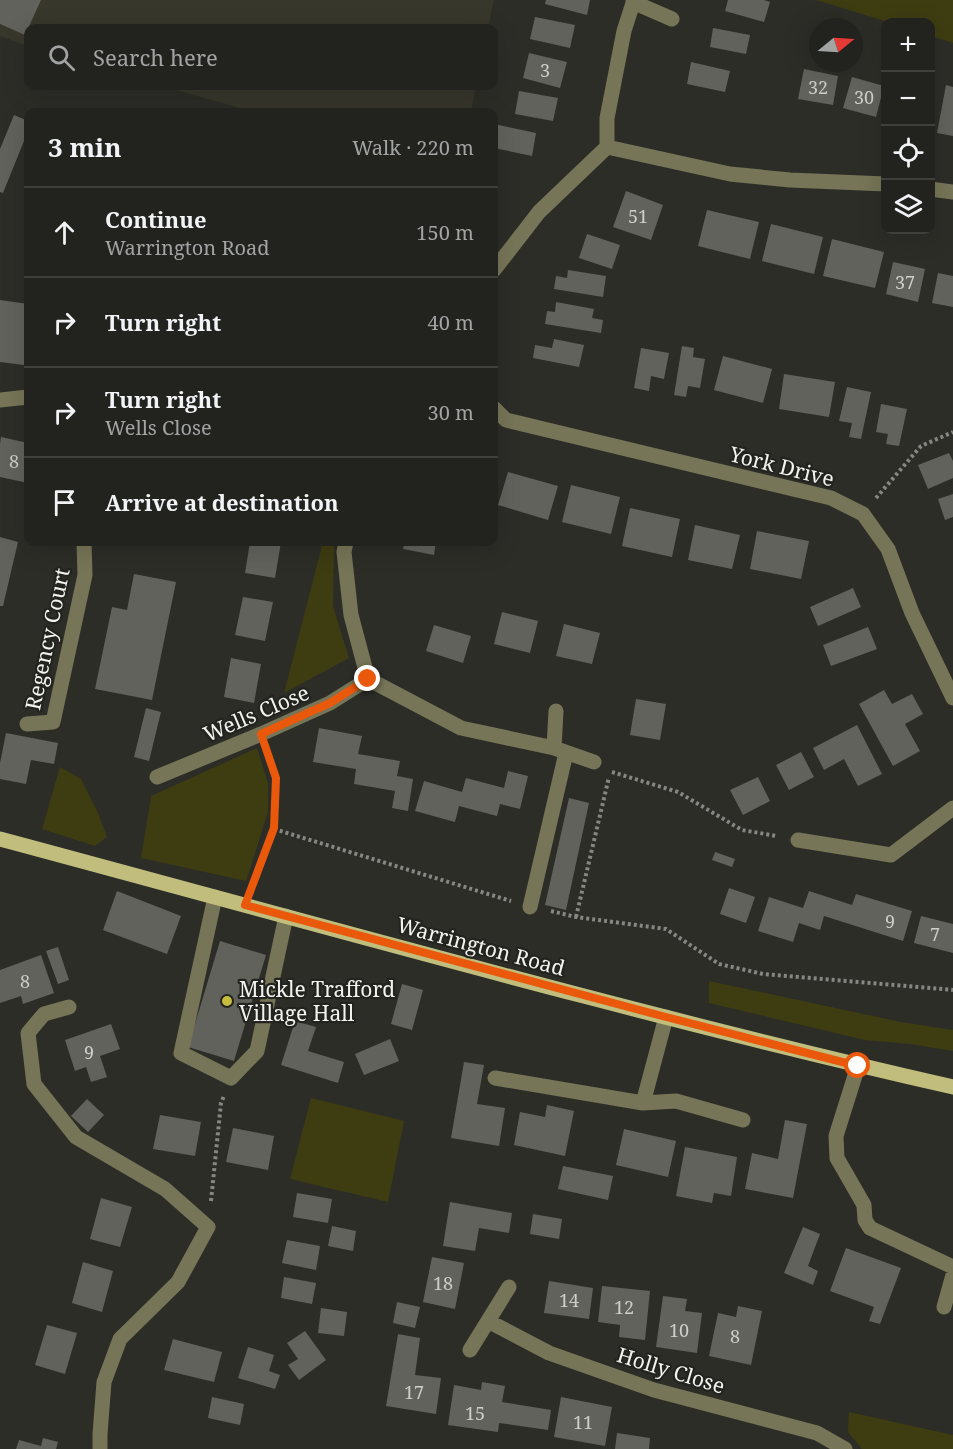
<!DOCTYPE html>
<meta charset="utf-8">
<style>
body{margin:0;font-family:"Noto Serif",serif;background:#2e2f2b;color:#f1f3f6}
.controls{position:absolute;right:18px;top:18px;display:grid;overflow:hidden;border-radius:12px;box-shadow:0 6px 24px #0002}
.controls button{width:54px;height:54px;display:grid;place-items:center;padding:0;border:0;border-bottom:2px solid #3f3f3c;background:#22221e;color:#f1f3f6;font:30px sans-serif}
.compass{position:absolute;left:809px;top:18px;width:54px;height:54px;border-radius:50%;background:#22221e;box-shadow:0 6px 24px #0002;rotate:72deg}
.stop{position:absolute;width:18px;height:18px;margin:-14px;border:4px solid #ea580c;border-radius:50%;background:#fff}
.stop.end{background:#ea580c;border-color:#fff;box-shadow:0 2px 6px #0008}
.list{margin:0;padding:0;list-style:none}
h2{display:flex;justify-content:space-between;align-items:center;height:78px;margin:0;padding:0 24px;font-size:26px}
h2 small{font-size:20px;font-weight:400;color:#a2a4a4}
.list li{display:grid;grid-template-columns:39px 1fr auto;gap:18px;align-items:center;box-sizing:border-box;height:90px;padding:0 24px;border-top:2px solid #3f3f3c}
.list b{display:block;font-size:22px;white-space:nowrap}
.list p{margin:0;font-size:20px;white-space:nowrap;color:#a2a4a4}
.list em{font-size:20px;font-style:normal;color:#a2a4a4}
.icon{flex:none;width:33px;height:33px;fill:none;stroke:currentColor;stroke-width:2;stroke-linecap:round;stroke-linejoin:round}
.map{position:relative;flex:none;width:953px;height:1449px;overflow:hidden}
.search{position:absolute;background:#22221e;box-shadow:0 6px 24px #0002;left:24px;top:24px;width:474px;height:66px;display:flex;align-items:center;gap:15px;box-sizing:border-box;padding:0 21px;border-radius:12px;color:#a2a4a4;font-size:22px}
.panel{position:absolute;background:#22221e;box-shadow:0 6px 24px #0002;left:24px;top:108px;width:474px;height:438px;border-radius:12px}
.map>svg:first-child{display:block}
.built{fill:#37372c}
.green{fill:#3e3c11}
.building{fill:#62625c}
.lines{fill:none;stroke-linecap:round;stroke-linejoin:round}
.path{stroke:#868682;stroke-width:4;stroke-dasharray:3 3;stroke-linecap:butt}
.minor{stroke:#767557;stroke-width:15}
.major{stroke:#c0bd7d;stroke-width:15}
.route{stroke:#ea580c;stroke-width:8}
.poi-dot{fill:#c4bd3e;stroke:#23231f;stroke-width:2}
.labels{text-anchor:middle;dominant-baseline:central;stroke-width:4.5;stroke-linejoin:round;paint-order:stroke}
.number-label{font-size:18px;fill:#cececa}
.street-label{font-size:21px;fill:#f2f2ef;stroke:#23231f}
.poi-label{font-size:21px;fill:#f2f2ef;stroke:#23231f;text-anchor:start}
</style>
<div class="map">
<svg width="953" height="1449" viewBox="0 0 953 1449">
<rect width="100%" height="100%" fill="#2d2d28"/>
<path class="built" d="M0,0H494L488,28H28V46L0,36Z
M162,86H476L471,112H254Z"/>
<path class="green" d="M816,0H953V43L931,36L930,22H888Z
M323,542H334L333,606L349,658L284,693Z
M257,748L268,783V812L246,881L141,858L151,796Z
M60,767L81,779L98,813L107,837L95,846L42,829Z
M709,981L901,1022L953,1030V1051L910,1044L865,1040L709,1003Z
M311,1098L404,1121L388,1202L290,1179Z
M849,1412L953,1435V1449H862L848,1432Z"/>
<path class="building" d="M0,0H41L25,35L0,24Z
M546,0H590L587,15L545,4Z
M728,0H764L770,2L764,22L725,11Z
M535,17L575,25L570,48L530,39Z
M713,28L750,35L746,54L710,47Z
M529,53L567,62L560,88L523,78Z
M691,62L730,71L725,92L687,84Z
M804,69L838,76L833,105L798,99Z
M852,77L884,86L876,117L843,108Z
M946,85L953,87V136L937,133Z
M519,91L558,98L553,121L515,114Z
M14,115L28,121V131L3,193L0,192V149Z
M494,124L536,133L532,156L494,148Z
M626,191L663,205L651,240L613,227Z
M707,210L759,222L750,259L698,246Z
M771,224L823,237L814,274L762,261Z
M587,234L620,245L612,269L579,258Z
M832,239L884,252L875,288L823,276Z
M893,262L925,269L918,302L886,294Z
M568,270L606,276L603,297L554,289L556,276L567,278Z
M938,273L953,276V307L932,303Z
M0,300L28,304V332L24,365L0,362Z
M556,302L594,309L592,318L603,320L601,333L545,324L547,311L555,312Z
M554,339L584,345L579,367L533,358L535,345L552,348Z
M682,346L694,348L693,357L705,359L700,388L688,386L686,397L674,395Z
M641,348L669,353L664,379L651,376L649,391L634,388Z
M723,356L772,369L763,403L714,390Z
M784,374L835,382L829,417L779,409Z
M847,387L871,392L861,439L849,437L852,423L839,421Z
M881,404L907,409L899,446L886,444L888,434L876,432Z
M1,437L28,443V483L0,477V444Z
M949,453L953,461V478L928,489L918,465Z
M508,472L558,486L548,520L498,505Z
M571,485L620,497L611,534L562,522Z
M953,494V517L945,520L938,499Z
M630,508L680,519L672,557L622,546Z
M695,525L740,535L732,569L688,560Z
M757,531L809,541L801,579L750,569Z
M0,537L18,542L3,606H0Z
M250,542H281L275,578L245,573Z
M405,542H436L434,555L403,549Z
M134,574L176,582L152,700L95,689L112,607L127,610Z
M853,588L861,607L818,626L810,607Z
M243,597L273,602L265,641L235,635Z
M502,612L538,621L530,653L494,644Z
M564,624L600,633L592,664L556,656Z
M434,625L471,636L463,663L426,651Z
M868,627L877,649L831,666L823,645Z
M231,658L261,664L254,703L224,697Z
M884,690L892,704L912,694L923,714L905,724L920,751L893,766L859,704Z
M636,699L666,704L660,740L630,735Z
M146,708L161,712L149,761L134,757Z
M857,725L882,774L858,786L844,759L824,770L813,748Z
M319,728L362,736L358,754L400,761L397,776L413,779L408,811L392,808L395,791L354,784L356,769L313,762Z
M6,733L58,743L54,764L31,760L26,784L0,779V763Z
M801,752L814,777L789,790L776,765Z
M508,771L528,776L520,809L500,804L497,816L459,806L455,822L415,811L424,781L462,792L466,778L504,788Z
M758,777L770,801L743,815L730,790Z
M569,798L589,803L566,910L545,905Z
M715,852L735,859L732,867L712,860Z
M729,888L755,897L746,923L720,914Z
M117,891L181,916L167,954L103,930Z
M809,891L852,905L856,894L912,911L903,941L824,916L820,930L799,923L793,942L758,931L769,897L803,908Z
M921,916L953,924V953L914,943Z
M220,941L266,955L234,1061L188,1047Z
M58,947L69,980L58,984L46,951Z
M41,955L54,993L23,1004L21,996L0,1003V970Z
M402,984L423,990L412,1030L391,1024Z
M295,1021L316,1027L308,1051L344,1062L338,1083L281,1065Z
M111,1024L120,1049L100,1056L107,1077L91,1082L86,1067L75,1071L65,1040Z
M390,1039L399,1061L364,1075L355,1054Z
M464,1062L484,1065L477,1104L505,1108L499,1146L451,1138Z
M87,1099L104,1115L88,1132L71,1116Z
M547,1105L574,1111L565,1156L514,1145L520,1112L545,1117Z
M160,1115L201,1122L195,1156L153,1149Z
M785,1120L807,1124L793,1198L745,1189L752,1153L778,1159Z
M233,1128L274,1136L268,1170L226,1162Z
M624,1129L676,1141L668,1177L616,1165Z
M685,1147L737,1157L731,1196L714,1193L712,1203L676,1196Z
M563,1166L613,1176L608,1200L558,1189Z
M297,1193L332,1199L328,1223L293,1217Z
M101,1198L132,1207L120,1247L90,1239Z
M450,1202L512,1213L509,1233L479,1228L475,1251L443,1246Z
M533,1214L562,1219L559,1239L530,1234Z
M332,1226L356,1231L353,1251L328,1246Z
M803,1227L820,1234L808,1266L818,1271L813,1285L784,1273Z
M287,1240L320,1246L316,1270L282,1263Z
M846,1248L901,1268L880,1324L869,1321L874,1307L830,1291Z
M432,1257L464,1263L455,1309L423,1302Z
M83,1262L113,1271L102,1312L72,1303Z
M284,1277L316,1283L312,1304L281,1298Z
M549,1281L593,1288L589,1319L544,1313Z
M602,1286L650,1291L645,1340L619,1337L620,1325L598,1322Z
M663,1296L687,1299L685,1311L702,1313L697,1353L656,1347Z
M397,1302L420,1307L415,1328L393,1323Z
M738,1306L762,1311L751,1365L709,1356L718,1313L736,1317Z
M321,1308L347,1312L344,1336L318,1333Z
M47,1325L77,1333L65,1374L35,1365Z
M305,1331L326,1360L299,1380L288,1365L298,1359L287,1343Z
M398,1334L420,1338L415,1375L441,1378L436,1414L386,1406Z
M173,1339L222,1352L214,1382L164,1370Z
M248,1347L274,1355L269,1371L280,1375L275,1389L238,1378Z
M482,1382L505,1386L502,1402L551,1410L548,1430L499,1423L498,1432L448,1425L454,1385L481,1390Z
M212,1397L244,1404L240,1425L208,1418Z
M561,1397L612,1407L605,1446L554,1437Z
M617,1433L650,1438L649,1449H615Z
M43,1438L58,1442L56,1449H16L19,1440L41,1446Z"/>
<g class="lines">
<path class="path" d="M876,498L921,446L953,432
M612,772L678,792L742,830L777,836
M274,829L511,901
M252,886L274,829L276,778L268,755
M551,911L576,917L666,929L719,964L763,974L953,990
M576,917L609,777
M211,1201L221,1103L224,1096"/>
<path class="minor" d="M633,2L672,19
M607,147V118L624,31L634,0
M930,189L953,192
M494,270L539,212L607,147L730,174L790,180L886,184
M0,400L28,397
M494,408L506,420L831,498L863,514L888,549L912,613L953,698
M346,542L344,552L351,615L368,679L461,728L554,748L594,762
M27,724L53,722L85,575L84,542
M554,748L556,711
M157,777L261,734L330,703L368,679
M798,840L891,855L953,808
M215,897L181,1053L231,1078L257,1051L286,916
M530,907L566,753
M69,1007L44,1014L28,1033L34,1084L76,1137L165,1189L208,1227L178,1282L120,1339L104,1382L100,1434V1449
M858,1066L836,1136L837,1158L864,1205L865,1220L870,1228L953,1267
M495,1078L643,1103L666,1017
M643,1103L676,1101L743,1120
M944,1307L953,1275
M488,1321L549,1353L654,1390L817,1433L845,1449
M470,1350L509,1287"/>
<path class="major" d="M0,839C317,924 633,1014 953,1087"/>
</g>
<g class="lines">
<path class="route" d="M368,679L330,703L261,734L276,778L274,828L245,905L666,1017L858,1066"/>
</g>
<circle class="poi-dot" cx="227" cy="1001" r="6"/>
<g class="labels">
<g class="number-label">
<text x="545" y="70">3</text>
<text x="818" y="87">32</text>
<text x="864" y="97">30</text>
<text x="638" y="216">51</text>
<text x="905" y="282">37</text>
<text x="14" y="461">8</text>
<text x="890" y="921">9</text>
<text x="935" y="934">7</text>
<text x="25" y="981">8</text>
<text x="89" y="1052">9</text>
<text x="443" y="1283">18</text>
<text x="569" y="1300">14</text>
<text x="624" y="1307">12</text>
<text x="679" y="1330">10</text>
<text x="735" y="1336">8</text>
<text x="414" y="1392">17</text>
<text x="475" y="1413">15</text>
<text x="583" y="1422">11</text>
</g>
<g class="street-label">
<text transform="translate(782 466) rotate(14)">York Drive</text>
<text transform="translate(47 639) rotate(-78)">Regency Court</text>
<text transform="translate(256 713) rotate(-23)">Wells Close</text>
<text transform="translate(481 946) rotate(15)">Warrington Road</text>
<text transform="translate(671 1370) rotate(17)">Holly Close</text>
</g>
<g class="poi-label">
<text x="239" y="989">Mickle Trafford<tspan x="239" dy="24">Village Hall</tspan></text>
</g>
</g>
</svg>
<div class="controls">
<button>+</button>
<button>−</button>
<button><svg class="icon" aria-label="locate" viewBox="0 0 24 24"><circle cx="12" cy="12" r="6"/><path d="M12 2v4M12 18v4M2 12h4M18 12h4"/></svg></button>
<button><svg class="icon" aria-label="layers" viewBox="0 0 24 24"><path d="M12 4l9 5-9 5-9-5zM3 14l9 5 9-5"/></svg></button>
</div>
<svg class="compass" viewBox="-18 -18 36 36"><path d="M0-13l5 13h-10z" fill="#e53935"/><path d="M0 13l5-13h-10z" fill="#a2a4a4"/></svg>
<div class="stop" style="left:858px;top:1066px"></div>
<div class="stop end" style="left:368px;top:679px"></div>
<div class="search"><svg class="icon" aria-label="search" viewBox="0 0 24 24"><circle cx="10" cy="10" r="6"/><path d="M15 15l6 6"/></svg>Search here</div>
<section class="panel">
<h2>3 min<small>Walk · 220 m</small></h2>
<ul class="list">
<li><svg class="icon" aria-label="ahead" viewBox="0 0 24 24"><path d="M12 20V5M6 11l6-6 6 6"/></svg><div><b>Continue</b><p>Warrington Road</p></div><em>150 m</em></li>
<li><svg class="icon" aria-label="right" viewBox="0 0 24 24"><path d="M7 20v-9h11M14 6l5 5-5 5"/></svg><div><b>Turn right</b></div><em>40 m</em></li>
<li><svg class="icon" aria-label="right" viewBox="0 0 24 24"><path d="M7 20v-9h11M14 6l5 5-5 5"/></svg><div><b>Turn right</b><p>Wells Close</p></div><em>30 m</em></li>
<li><svg class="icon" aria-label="arrive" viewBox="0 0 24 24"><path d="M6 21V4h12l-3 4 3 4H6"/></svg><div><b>Arrive at destination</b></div></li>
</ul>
</section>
</div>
